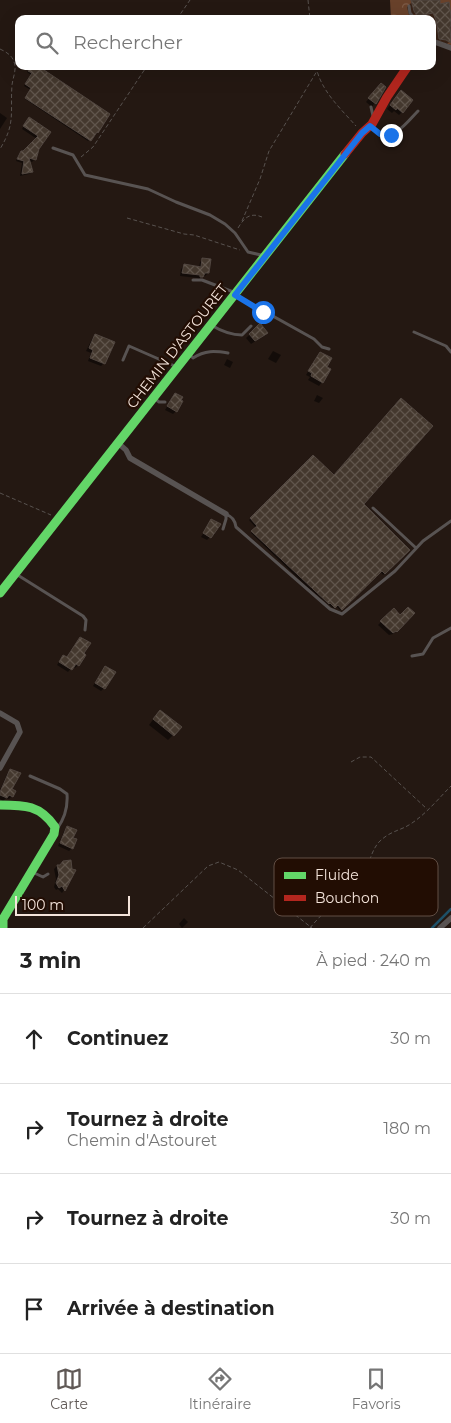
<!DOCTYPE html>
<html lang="fr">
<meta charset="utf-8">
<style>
body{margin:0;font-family:Montserrat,sans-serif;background:#f2f2f2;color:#222}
.scale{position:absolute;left:15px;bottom:12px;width:115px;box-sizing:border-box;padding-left:5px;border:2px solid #f4e4db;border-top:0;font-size:14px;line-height:18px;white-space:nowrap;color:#f4e4db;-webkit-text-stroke:4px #220d03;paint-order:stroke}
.stop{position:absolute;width:15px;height:15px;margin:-11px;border:4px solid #1a73e8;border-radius:50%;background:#fff}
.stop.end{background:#1a73e8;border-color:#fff;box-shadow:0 1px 5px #0008}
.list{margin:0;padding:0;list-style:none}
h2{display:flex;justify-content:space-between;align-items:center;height:65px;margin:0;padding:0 20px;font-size:21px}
h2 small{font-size:16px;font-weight:400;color:#767676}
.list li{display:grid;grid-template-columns:32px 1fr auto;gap:15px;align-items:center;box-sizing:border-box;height:90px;padding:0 20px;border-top:1px solid #e0e0e0}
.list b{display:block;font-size:19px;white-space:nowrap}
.list p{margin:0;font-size:16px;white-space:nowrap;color:#767676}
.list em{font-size:16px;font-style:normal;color:#767676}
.icon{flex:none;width:28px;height:28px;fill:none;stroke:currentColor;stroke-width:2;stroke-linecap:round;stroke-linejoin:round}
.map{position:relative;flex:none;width:451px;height:928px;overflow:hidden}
.search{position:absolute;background:#fff;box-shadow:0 5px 20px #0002;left:15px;right:15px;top:15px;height:55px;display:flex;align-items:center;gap:12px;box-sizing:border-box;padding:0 18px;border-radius:10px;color:#767676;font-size:19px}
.sheet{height:425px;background:#fff}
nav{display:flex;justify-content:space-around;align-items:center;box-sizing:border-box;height:70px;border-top:1px solid #e0e0e0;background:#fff;font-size:14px;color:#767676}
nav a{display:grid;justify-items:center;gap:2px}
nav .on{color:#605956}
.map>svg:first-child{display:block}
.forest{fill:url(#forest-crowns)}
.shadow{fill:#0007}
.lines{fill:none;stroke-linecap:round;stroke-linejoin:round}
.stream{stroke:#1e5067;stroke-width:2.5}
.building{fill:url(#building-cross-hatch);stroke:#514640}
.path{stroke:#58524f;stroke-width:1;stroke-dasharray:4 2.5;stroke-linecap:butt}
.lane{stroke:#585352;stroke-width:3}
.street{stroke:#585352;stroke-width:5.5}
.fast{stroke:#63d668;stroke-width:9}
.jam{stroke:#b3261e;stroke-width:9}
.route{stroke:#1a73e8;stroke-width:6}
.labels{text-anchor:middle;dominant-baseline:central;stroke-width:4.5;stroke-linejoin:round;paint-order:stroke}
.street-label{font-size:14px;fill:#f4e4db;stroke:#220d03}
.key{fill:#220d03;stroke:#614e44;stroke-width:1}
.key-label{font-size:14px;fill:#f4e4db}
</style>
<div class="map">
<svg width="451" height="928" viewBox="0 0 451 928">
<defs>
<pattern id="forest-crowns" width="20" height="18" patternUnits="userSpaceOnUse" patternTransform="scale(1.25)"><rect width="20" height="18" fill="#68412a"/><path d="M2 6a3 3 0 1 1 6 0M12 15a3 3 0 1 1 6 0" fill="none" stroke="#7e5c48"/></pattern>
<pattern id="building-cross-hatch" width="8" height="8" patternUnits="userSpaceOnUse" patternTransform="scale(1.25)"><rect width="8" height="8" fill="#44382e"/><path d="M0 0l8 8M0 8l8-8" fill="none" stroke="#60554c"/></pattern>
</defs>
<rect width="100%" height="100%" fill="#241812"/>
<path class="forest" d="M390,0H451V45L432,39V19H391Z"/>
<path class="shadow" d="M417,0H438L439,5L451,18V40L446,45L434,44L432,19L427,17L418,19L423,14L409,15L407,7L412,2Z
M32,66L108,115L88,141L25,99L31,90L24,86L31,75L27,72Z
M384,87L372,107L366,102L378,88Z
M398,95L402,112L399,115L394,111L392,113L387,109Z
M0,113L7,118L0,129Z
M27,121L49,132L38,149L34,160L32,162L28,161L32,172L29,174L20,176L22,163L16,161L19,154L21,152L24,153L37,139L22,129Z
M203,259L208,273L205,276H202L199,279L197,278L180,276L181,269L184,266L199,268L200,262Z
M260,325L263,336L251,344L246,338Z
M95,336L104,363L101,366L88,361L91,353L86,351L92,339Z
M273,351L281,355L276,363L268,359Z
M317,357L325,368L322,382L319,386L308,380L310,377L306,375Z
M227,359L233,362L230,368L224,365Z
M175,394L176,411L173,414L165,410Z
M317,395L323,398L319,403L314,401Z
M313,456L408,550L383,575L380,571L340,610L336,606L333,608L306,586L251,533L256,528L249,520Z
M212,520L210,537L207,540L201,537Z
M393,610L399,617L413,613L393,634L389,635L378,625Z
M83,654L78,665L75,668L73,666L68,672L57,665L60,660Z
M105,667L104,688L101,691L93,686Z
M155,717L173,735L168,740L149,725Z
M11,771L12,796L9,799L6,798L3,801L0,799V790L7,774Z
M68,828L72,838V848L69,851L58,846L64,831Z
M57,866L64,890L62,893L58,889L56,890L54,887L56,879L54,869Z
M184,918L188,922L182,928L179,924Z"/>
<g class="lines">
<path class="stream" d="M432,928L451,909"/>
</g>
<path class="building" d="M411,0H440V4L449,2L451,16V26H450L451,43L446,40L439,39L436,20L433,13L417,16L414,11Z
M31,66H38L110,114L98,133L97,132L91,141L25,98L31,88L25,84L32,73L28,71Z
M381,83L386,87L376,104L368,98Z
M401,90L413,100L403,113L397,108L396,110L390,105Z
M29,117L51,132L39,149L36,160L29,158L33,172L22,174L24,161L17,159L21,151H23L38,136L23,126Z
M202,258L211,259L209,273H205L203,277H200V275L182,273L184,264L201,267Z
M260,323L268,333L255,341L249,334Z
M95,334L115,342L105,364L90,358L93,350L89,348Z
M320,352L332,358L327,367L331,369L323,383L311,376L312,373L308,371Z
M175,393L183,397L181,400L183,401L177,412L167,406Z
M401,398L433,426L364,504L410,550L385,574L382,571L342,610L338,605L335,608L330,603L329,604L251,531L257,526L250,518L313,455L334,475Z
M211,519L221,524L211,538L203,533Z
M408,607L415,613L397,632L396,631L393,633L380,621L394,608L400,615Z
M80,637L91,643L84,653L86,655L79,666L76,664L72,670L59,662L63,655L67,657Z
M105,666L116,672L105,689L95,683Z
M160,710L182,727L174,736L153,719Z
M10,769L21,773L12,789L16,791L13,797L9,795L7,798L0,795V792Z
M67,826L77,830L73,838L77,839L73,849L60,843Z
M71,860L72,869L76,870L65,891L62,886L59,888L56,883L59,875L57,865H60L63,861Z"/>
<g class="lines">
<path class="path" d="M308,0L310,19
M177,19L190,0
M0,49C6,52 12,55 14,62C17,69 13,77 12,85C10,112 16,123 0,149
M316,66C320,90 341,109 356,126
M81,157L93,147L147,66
M127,218L184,234L194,235L240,250
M242,221L260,179L269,151L317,71
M238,228C244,218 250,212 262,217
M0,493L51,515
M351,762L360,757H371L427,809
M143,928L208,866L219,862L238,870L312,928
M310,928C325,909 346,895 361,876C370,866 370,852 379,842C391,830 401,831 412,823C427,813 439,798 451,786"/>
<path class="lane" d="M409,6L410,13L415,19
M371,107L373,116
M370,126C373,128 377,133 380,134C395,140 409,120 418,111
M53,148L73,155L85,175L148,189L176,202L210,215L225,224L235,233L248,252L265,256
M193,280H202L236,293
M235,295L314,339L322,347L329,349
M211,325C221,331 230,335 242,335L251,326
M414,332L446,346L451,352
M189,354L193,358C205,350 215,351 228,353
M123,360L129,346L177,367
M154,398L159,402H165
M373,508L416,548
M226,514C232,517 235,520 236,527L330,609L342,614L395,571L423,541L451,521
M223,529L226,519V514
M16,574L83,616L86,620L85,630
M412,656L423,654L433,638L451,628
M30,776L60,789L67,794C68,807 65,818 57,829
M32,872L43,877L48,874"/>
<path class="street" d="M432,41L451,48
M118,443L126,450L130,458L226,514
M0,713L17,723L20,732L0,768
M440,928L451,918"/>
<path class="fast" d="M0,593L345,154
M0,805C25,805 40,805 55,827L54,834L3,919V928"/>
<path class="jam" d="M345,154L362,133L372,124L387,97L408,66"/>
</g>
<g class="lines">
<path class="route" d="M263,312L235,295L362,133L370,126L380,134L391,135"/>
</g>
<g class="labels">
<g class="street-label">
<text transform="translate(177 346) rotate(-52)">CHEMIN D'ASTOURET</text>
</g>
</g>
<rect x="274" y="858" width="164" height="58" rx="8" class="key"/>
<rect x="284" y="872" width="22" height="7" fill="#63d668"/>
<rect x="284" y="895" width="22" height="6" fill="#b3261e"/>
<g class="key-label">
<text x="315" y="880">Fluide</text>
<text x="315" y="903">Bouchon</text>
</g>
</svg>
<div class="scale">100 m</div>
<div class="stop" style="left:263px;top:312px"></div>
<div class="stop end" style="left:391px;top:135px"></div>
<div class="search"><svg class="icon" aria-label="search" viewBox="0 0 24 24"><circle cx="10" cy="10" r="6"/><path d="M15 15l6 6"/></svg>Rechercher</div>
</div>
<section class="sheet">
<h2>3 min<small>À pied · 240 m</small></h2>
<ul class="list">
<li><svg class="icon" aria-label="ahead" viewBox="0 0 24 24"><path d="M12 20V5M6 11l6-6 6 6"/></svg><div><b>Continuez</b></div><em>30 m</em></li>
<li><svg class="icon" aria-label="right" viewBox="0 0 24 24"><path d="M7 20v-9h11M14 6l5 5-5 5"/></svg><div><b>Tournez à droite</b><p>Chemin d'Astouret</p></div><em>180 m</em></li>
<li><svg class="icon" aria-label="right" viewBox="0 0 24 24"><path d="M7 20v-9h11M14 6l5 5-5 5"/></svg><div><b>Tournez à droite</b></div><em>30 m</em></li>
<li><svg class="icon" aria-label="arrive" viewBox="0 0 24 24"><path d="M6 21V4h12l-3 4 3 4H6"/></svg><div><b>Arrivée à destination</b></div></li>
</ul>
</section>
<nav>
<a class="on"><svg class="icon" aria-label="map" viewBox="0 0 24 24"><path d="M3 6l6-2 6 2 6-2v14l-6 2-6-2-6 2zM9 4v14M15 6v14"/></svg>Carte</a>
<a><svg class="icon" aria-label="directions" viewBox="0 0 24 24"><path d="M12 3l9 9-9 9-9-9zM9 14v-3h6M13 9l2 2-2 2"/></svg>Itinéraire</a>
<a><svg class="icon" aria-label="saved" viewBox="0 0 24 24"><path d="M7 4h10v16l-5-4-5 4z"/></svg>Favoris</a>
</nav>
